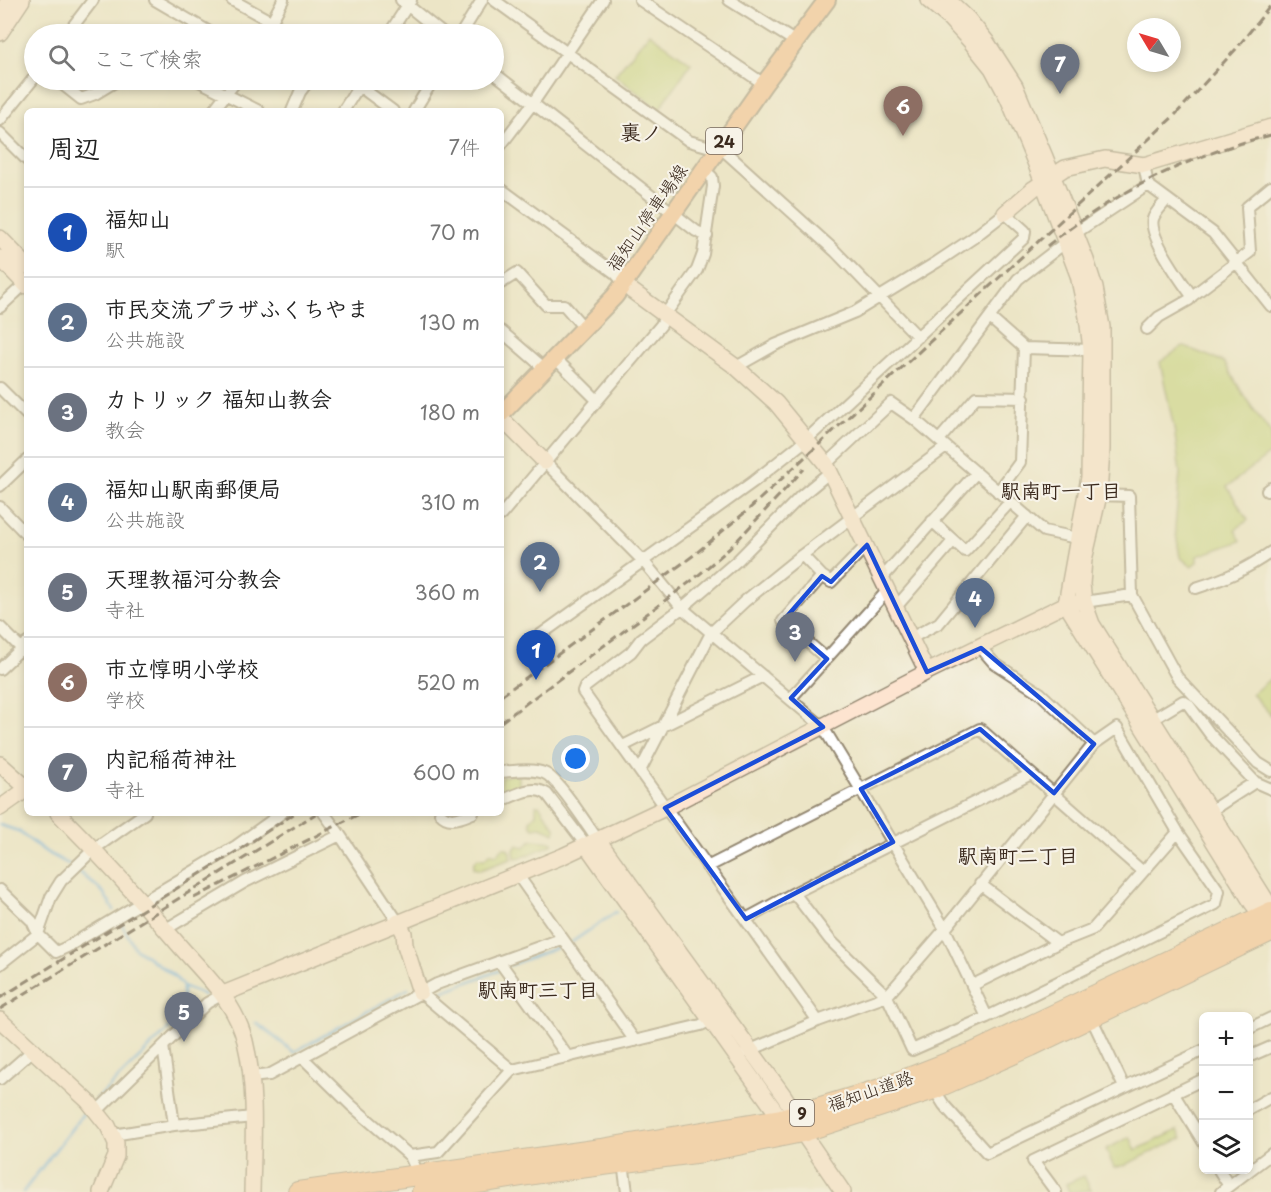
<!DOCTYPE html>
<html lang="ja">
<meta charset="utf-8">
<style>
body{margin:0;font-family:"Playpen Sans","Klee One",sans-serif;background:#f2f2f2;color:#222}
.controls{position:absolute;right:18px;bottom:18px;display:grid;overflow:hidden;border-radius:9px;box-shadow:0 3px 9px #0003}
.controls button{width:54px;height:54px;display:grid;place-items:center;padding:0;border:0;border-bottom:2px solid #e0e0e0;background:#fff;color:#222;font:30px sans-serif}
.compass{position:absolute;left:1127px;top:18px;width:54px;height:54px;border-radius:50%;background:#fff;box-shadow:0 3px 9px #0003;rotate:308deg}
.you{position:absolute;left:576px;top:759px;width:21px;height:21px;margin:-15px;border:4px solid #fff;border-radius:50%;background:#1a73e8;box-shadow:0 0 0 9px #1a73e833}
.badge{display:grid;place-items:center;width:39px;height:39px;border-radius:50%;background:#c8321e;color:#fff;font-size:20px;font-weight:700}
.pin{position:absolute;translate:-50% -50px;filter:drop-shadow(0 2px 3px #0008)}
.pin::after{content:'';position:absolute;top:32px;width:21px;height:18px;background:inherit;clip-path:polygon(0 0,100% 0,50% 100%)}
.list{margin:0;padding:0;list-style:none}
h2{display:flex;justify-content:space-between;align-items:center;height:78px;margin:0;padding:0 24px;font-size:26px}
h2 small{font-size:20px;font-weight:400;color:#767676}
.list li{display:grid;grid-template-columns:39px 1fr auto;gap:18px;align-items:center;box-sizing:border-box;height:90px;padding:0 24px;border-top:2px solid #e0e0e0}
.list b{display:block;font-size:22px;white-space:nowrap}
.list p{margin:0;font-size:20px;white-space:nowrap;color:#767676}
.list em{font-size:20px;font-style:normal;color:#767676}
.icon{flex:none;width:33px;height:33px;fill:none;stroke:currentColor;stroke-width:2;stroke-linecap:round;stroke-linejoin:round}
.map{position:relative;flex:none;width:1271px;height:1192px;overflow:hidden}
.search{position:absolute;background:#fff;box-shadow:0 3px 9px #0003;left:24px;top:24px;width:480px;height:66px;display:flex;align-items:center;gap:15px;box-sizing:border-box;padding:0 21px;border-radius:33px;color:#767676;font-size:22px}
.panel{position:absolute;background:#fff;box-shadow:0 3px 9px #0003;left:24px;top:108px;width:480px;height:708px;border-radius:9px}
.map>svg:first-child{display:block}
.green{fill:#c0d174;stroke:#7e7e49;stroke-width:1.5}
.lines{fill:none;stroke-linecap:round;stroke-linejoin:round}
.stream{stroke:#6cade0;stroke-width:3}
.street-casing{stroke:#948872;stroke-width:14}
.secondary-casing{stroke:#948872;stroke-width:18}
.primary-casing{stroke:#948872;stroke-width:20}
.highway-casing{stroke:#948872;stroke-width:22}
.street{stroke:#fff;stroke-width:10}
.secondary{stroke:#fde4d0;stroke-width:15}
.primary{stroke:#f9bc8a;stroke-width:16}
.highway{stroke:#f9bc8a;stroke-width:20}
.rail{stroke:#3b2a1e;stroke-width:3;stroke-dasharray:9 4.5;stroke-linecap:butt}
.marked{fill:none;stroke:#1d4ed8;stroke-width:4.5;stroke-linejoin:round}
.labels{text-anchor:middle;dominant-baseline:central;stroke-width:4.5;stroke-linejoin:round;paint-order:stroke}
.shield{fill:#f7f3e8;stroke:#73665b;stroke-width:1.5}
.shield-label{font-size:16px;font-weight:bold;fill:#3b2a1e}
.street-label{font-size:18px;fill:#3b2a1e;stroke:#f7f3e8}
.neighbourhood-label{font-size:20px;font-weight:bold;fill:#3b2a1e;stroke:#f7f3e8}
.quarter-label{font-size:21px;font-weight:bold;fill:#3b2a1e;stroke:#f7f3e8}
</style>
<div class="map">
<svg width="1271" height="1192" viewBox="0 0 1271 1192">
<rect width="100%" height="100%" fill="#f7f3e8"/>
<filter id="ink" filterUnits="userSpaceOnUse"><feTurbulence type="fractalNoise" baseFrequency=".0167" numOctaves="2"/><feDisplacementMap in="SourceGraphic" scale="12" xChannelSelector="R" yChannelSelector="G"/><feConvolveMatrix kernelMatrix="1 2 1 2 8 2 1 2 1" color-interpolation-filters="sRGB"/></filter>
<filter id="wash" filterUnits="userSpaceOnUse"><feTurbulence type="fractalNoise" baseFrequency=".008" numOctaves="4" result="noise"/><feDisplacementMap in="SourceGraphic" scale="24" xChannelSelector="R" yChannelSelector="G"/><feGaussianBlur stdDeviation="1.35" result="paint"/><feColorMatrix in="noise" values="0 0 0 0 0 0 0 0 0 0 0 0 0 0 0 0 0 1.4 0 .05"/><feComposite in="paint" operator="in"/></filter>
<g filter="url(#wash)">
<rect width="100%" height="100%" fill="#ece5c6"/>
<path class="green" d="M649,33L691,63L659,110L615,75Z
M1183,346L1224,362L1246,399L1271,433V453L1227,487L1248,520L1235,530L1241,541L1197,556V562L1191,566L1180,557L1175,528L1180,473L1174,428L1160,362Z
M1271,678V715L1252,694Z
M517,774L519,776V790L505,795L501,794V777Z
M536,805H539L556,829L555,833L541,827L534,828L531,826L530,820L536,814Z
M535,840L553,842L551,845L523,857L515,858L514,850L517,845L525,847L530,841Z
M503,848H507L510,852L511,859L480,870L473,868L474,862L478,858L484,859L490,853L496,855Z
M1178,1130L1182,1138L1125,1165L1114,1168L1106,1149L1130,1137L1136,1150Z
M1084,1176L1091,1190L1069,1192L1066,1184Z"/>
<g class="lines">
<path class="stream" d="M0,825L18,831L46,852L72,866
M77,870L103,892L114,910
M572,942L616,912
M510,965L559,947
M184,987L204,995
M433,995L498,971
M256,1023L294,1052L408,989
M97,1099L182,1016L183,986L173,975L135,948L121,923
M23,1192L86,1110"/>
</g>
</g>
<g filter="url(#ink)">
<g class="lines">
<g class="street-casing">
<path id="street" d="M155,0L213,34
M232,0L272,22L289,34
M401,0L443,34
M494,0L689,141L707,146L720,147L835,251L918,337
M640,0L764,84
M729,0L796,42
M67,34L93,0
M265,34L283,0
M389,34L411,0
M461,34L482,0
M494,73L696,231L707,236
M57,80L81,99L95,94L118,80
M197,80L259,111
M351,80L393,111
M213,111L237,80
M292,111L300,92L309,80
M343,111L362,81
M414,111L433,80
M0,120L34,78
M0,133L27,160
M501,145L533,103L603,0
M1144,165L1148,185L1213,233L1271,306
M501,189L615,273L624,283
M1167,199C1163,205 1155,212 1153,219C1148,236 1182,282 1192,296L1250,252L1247,207L1271,187
M1074,234L1148,185
M501,283L517,273L546,305H564L584,328
M0,307L27,282
M990,318L1024,348L1095,350
M1147,329L1159,317L1189,300L1192,296
M501,331L545,369
M556,359L597,400
M0,388L27,415
M914,419L1018,279L1066,242
M939,440L976,397L1024,398
M545,462L645,563L682,608L823,727L945,929L987,1017
M826,464L891,403L914,419L1044,531L1077,538
M0,486L27,460
M1267,491L1271,488
M998,492L1020,462L1024,348
M1099,495L1129,496L1132,595L1177,677L1258,763L1271,771
M0,507L27,535
M501,515L661,325L669,309L697,270L703,254L713,186L712,177L704,170
M932,521L965,551L1010,502
M802,555L822,576L783,621L827,659
M822,576L831,582L867,545
M882,578L976,473
M1196,588C1227,578 1245,570 1271,552
M1084,602L1132,595
M896,607L953,541
M0,627L27,654
M536,638L753,482L806,440L1024,238L1025,231L1005,213L973,238L937,262L855,312L775,345L736,367
M911,638L939,623L1027,516
M981,648L994,663L1040,693L1094,744
M0,669L27,643
M791,698L888,590
M1153,719L1183,701L1188,704L1210,734L1255,782
M623,746L763,676
M640,771L711,633L745,601L802,555L946,447
M501,772C514,771 531,768 544,773C558,778 587,825 598,840
M501,801C516,795 532,784 547,794L586,845
M324,813L340,835
M440,813C449,824 462,817 473,813
M1204,815L1255,782L1271,789
M707,867L980,729L1143,872
M517,874L635,1041
M980,884L1058,943
M0,890L32,921L38,934L56,952L67,947L236,846L282,813
M746,919L794,893L1031,774
M166,929L245,882L340,835L398,922
M499,961L568,1057
M0,964L38,934L51,897L61,881L94,849L145,813
M973,985L1058,943L1093,929L1178,832
M420,992L512,1070
M1091,1017L1124,1087
M818,1021L583,692L585,687L631,652L641,639L682,608L738,560L801,496L830,472
M1248,1029L1271,1018
M163,1046L174,1125
M746,1052L818,1021L887,996L945,929L1094,744L1117,728L1178,832L1219,891L1216,904L987,1017L912,1050L887,996L830,940L794,893
M302,1057L352,1106L410,1156L419,1176
M1248,1057L1271,1047
M251,1077L269,1075L437,984L561,939
M0,1079L32,1051
M934,1089L944,1105L987,1153L1204,1050
M1173,1093L1204,1143
M1248,1110L1271,1097
M97,1111L207,1003L223,994
M113,1135L174,1125L253,1117
M410,1156L438,1152L512,1070L701,1025L715,1018
M623,1163L627,1192
M1219,1170L1229,1186
M1056,1192L1033,1161L1204,1079
M1221,1192L1271,1154"/>
</g>
<g class="secondary-casing">
<path id="secondary" d="M928,0L947,16L971,42L992,68L1008,98L1035,162L1078,275L1087,317L1091,349L1089,477L1066,604L1252,903L1263,917L1270,922
M948,0L968,19L986,41L1015,86L1045,157L1086,260L1095,288L1102,327V449L1099,495L1084,560L1082,584L1084,602L1092,624L1271,908
M0,14L9,0
M0,33L22,0
M1005,213L1033,189L1065,168L1105,159L1144,165L1271,127
M0,238L27,266
M0,258L27,286
M624,283L632,291L736,367L776,403L826,464L927,672
M501,418L545,462
M0,764L27,788
M0,808L27,789
M58,813C100,855 140,899 178,944C205,975 235,1001 245,1041C257,1090 253,1142 252,1192
M598,840L784,1096L796,1115L799,1123
M586,845L781,1119L802,1132L843,1192
M398,922L404,933L405,945L420,992
M223,994L563,856L665,808L927,672L1066,604L1075,603
M0,1020L88,1101L108,1126L116,1143V1156L101,1192"/>
</g>
<g class="primary-casing">
<path id="primary" d="M501,414L615,296L764,84L827,0"/>
</g>
<g class="highway-casing">
<path id="highway" d="M298,1192L601,1149L781,1119L880,1089L975,1052L1271,912
M422,1192L541,1173L703,1152L802,1132L934,1089L1031,1046L1271,931"/>
</g>
<use href="#street" class="street"/>
<use href="#secondary" class="secondary"/>
<use href="#primary" class="primary"/>
<use href="#highway" class="highway"/>
<path class="rail" d="M1047,246C1113,193 1189,155 1271,135
M501,696L694,555L749,509L1175,115L1236,49L1271,5
M501,722L694,579L730,548L804,469
M194,898L361,813
M0,998L242,848L295,813
M0,1009L317,813"/>
</g>
</g>
<path d="M0 0H1271V1192H0ZM867,545L927,672L981,648L1094,744L1054,793L980,729L861,789L893,842L746,919L665,808L823,727L791,698L827,659L783,621L822,576L831,582Z" fill="#ece5c6" fill-opacity=".55" fill-rule="evenodd"/>
<path class="marked" d="M867,545L927,672L981,648L1094,744L1054,793L980,729L861,789L893,842L746,919L665,808L823,727L791,698L827,659L783,621L822,576L831,582Z"/>
<g class="labels">
<g class="shield">
<rect x="706" y="128" width="36" height="26" rx="4.5"/>
<rect x="790" y="1100" width="24" height="26" rx="4.5"/>
</g>
<g class="shield-label">
<text x="724" y="141">24</text>
<text x="802" y="1113">9</text>
</g>
<g class="street-label">
<text transform="translate(646 217) rotate(-55)">福知山停車場線</text>
<text transform="translate(870 1090) rotate(-19)">福知山道路</text>
</g>
<g class="neighbourhood-label">
<text x="1061" y="490">駅南町一丁目</text>
<text x="1018" y="855">駅南町二丁目</text>
<text x="538" y="989">駅南町三丁目</text>
</g>
<g class="quarter-label">
<text x="641" y="131">裏ノ</text>
</g>
</g>
</svg>
<div class="controls">
<button>+</button>
<button>−</button>
<button><svg class="icon" aria-label="layers" viewBox="0 0 24 24"><path d="M12 4l9 5-9 5-9-5zM3 14l9 5 9-5"/></svg></button>
</div>
<svg class="compass" viewBox="-18 -18 36 36"><path d="M0-13l5 13h-10z" fill="#e53935"/><path d="M0 13l5-13h-10z" fill="#767676"/></svg>
<div class="you"></div>
<div class="pin badge" style="left:536px;top:680px;background:#1a4fb4">1</div>
<div class="pin badge" style="left:540px;top:592px;background:#5c6f8a">2</div>
<div class="pin badge" style="left:795px;top:662px;background:#6b7280">3</div>
<div class="pin badge" style="left:975px;top:628px;background:#5c6f8a">4</div>
<div class="pin badge" style="left:184px;top:1042px;background:#6b7280">5</div>
<div class="pin badge" style="left:903px;top:136px;background:#8d6e63">6</div>
<div class="pin badge" style="left:1060px;top:94px;background:#6b7280">7</div>
<div class="search"><svg class="icon" aria-label="search" viewBox="0 0 24 24"><circle cx="10" cy="10" r="6"/><path d="M15 15l6 6"/></svg>ここで検索</div>
<section class="panel">
<h2>周辺<small>7件</small></h2>
<ul class="list">
<li><span class="badge" style="background:#1a4fb4">1</span><div><b>福知山</b><p>駅</p></div><em>70 m</em></li>
<li><span class="badge" style="background:#5c6f8a">2</span><div><b>市民交流プラザふくちやま</b><p>公共施設</p></div><em>130 m</em></li>
<li><span class="badge" style="background:#6b7280">3</span><div><b>カトリック 福知山教会</b><p>教会</p></div><em>180 m</em></li>
<li><span class="badge" style="background:#5c6f8a">4</span><div><b>福知山駅南郵便局</b><p>公共施設</p></div><em>310 m</em></li>
<li><span class="badge" style="background:#6b7280">5</span><div><b>天理教福河分教会</b><p>寺社</p></div><em>360 m</em></li>
<li><span class="badge" style="background:#8d6e63">6</span><div><b>市立惇明小学校</b><p>学校</p></div><em>520 m</em></li>
<li><span class="badge" style="background:#6b7280">7</span><div><b>内記稲荷神社</b><p>寺社</p></div><em>600 m</em></li>
</ul>
</section>
</div>
